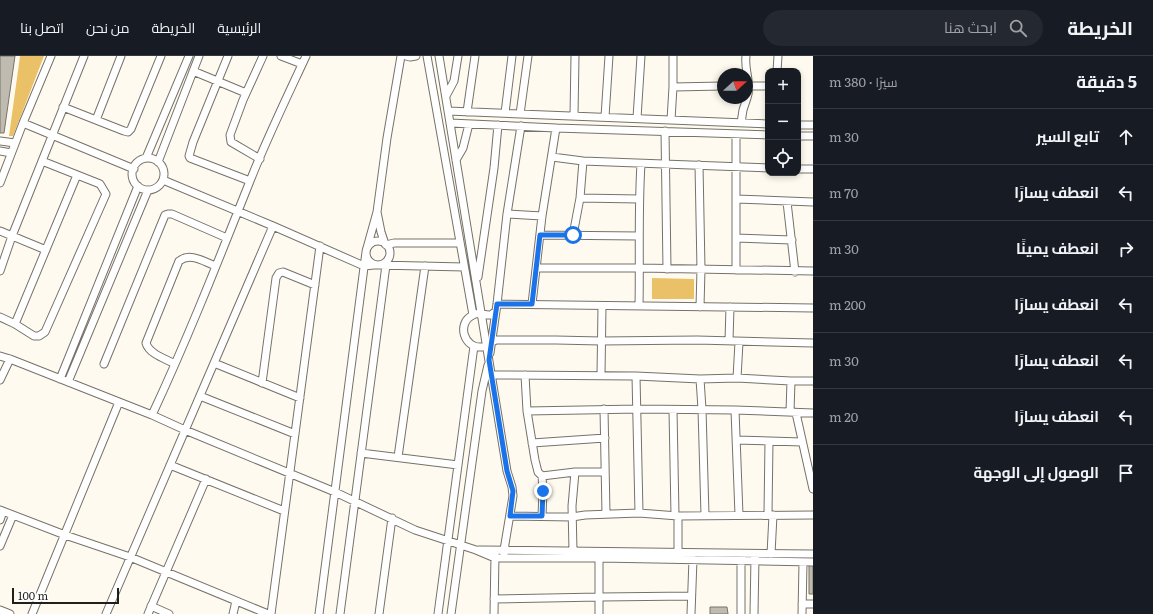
<!DOCTYPE html>
<html lang="ar">
<meta charset="utf-8">
<style>
body{margin:0;font-family:Literata,Cairo,serif;background:#242831;color:#f1f3f6;direction:rtl}
.controls{position:absolute;right:12px;top:12px;display:grid;overflow:hidden;border-radius:8px;box-shadow:0 2px 6px #0003}
.controls button{width:36px;height:36px;display:grid;place-items:center;padding:0;border:0;border-bottom:1px solid #363941;background:#171b24;color:#f1f3f6;font:20px sans-serif}
.compass{position:absolute;left:717px;top:12px;width:36px;height:36px;border-radius:50%;background:#171b24;box-shadow:0 2px 6px #0003;rotate:69deg}
.scale{position:absolute;left:12px;bottom:10px;width:107px;box-sizing:border-box;padding-left:4px;border:2px solid #211f1b;border-top:0;font-size:11px;line-height:14px;white-space:nowrap;color:#211f1b;-webkit-text-stroke:3px #fff;paint-order:stroke}
.stop{position:absolute;width:12px;height:12px;margin:-9px;border:3px solid #1a73e8;border-radius:50%;background:#fff}
.stop.end{background:#1a73e8;border-color:#fff;box-shadow:0 1px 4px #0008}
.list{margin:0;padding:0;list-style:none}
h2{display:flex;justify-content:space-between;align-items:center;height:52px;margin:0;padding:0 16px;font-size:17px}
h2 small{font-size:13px;font-weight:400;color:#9ea1a6}
.list li{display:grid;grid-template-columns:26px 1fr auto;gap:12px;align-items:center;box-sizing:border-box;height:56px;padding:0 16px;border-top:1px solid #363941}
.list b{display:block;font-size:15px;white-space:nowrap}
.list em{font-size:13px;font-style:normal;color:#9ea1a6}
.icon{flex:none;width:22px;height:22px;fill:none;stroke:currentColor;stroke-width:2;stroke-linecap:round;stroke-linejoin:round}
.map{position:relative;flex:none;width:813px;height:558px;overflow:hidden;direction:ltr}
header{display:flex;align-items:center;gap:24px;box-sizing:border-box;height:56px;padding:0 20px;background:#171b24;border-bottom:1px solid #363941}
header strong{font-size:19px}
nav{display:flex;gap:22px;margin-inline-start:auto;font-size:14px}
.search{width:280px;height:36px;background:#242831;display:flex;align-items:center;gap:10px;box-sizing:border-box;padding:0 14px;border-radius:22px;color:#9ea1a6;font-size:15px}
main{display:flex}
aside{flex:1;background:#171b24}
.map>svg:first-child{display:block}
.green{fill:#ebc168}
.building{fill:#c0bbb1;stroke:#79746a}
.lines{fill:none;stroke-linecap:round;stroke-linejoin:round}
.minor-casing{stroke:#777269;stroke-width:9}
.minor{stroke:#fff;stroke-width:7}
.route{stroke:#1a73e8;stroke-width:5}
</style>
<header>
<strong>الخريطة</strong>
<div class="search"><svg class="icon" aria-label="search" viewBox="0 0 24 24"><circle cx="10" cy="10" r="6"/><path d="M15 15l6 6"/></svg>ابحث هنا</div>
<nav><a>الرئيسية</a><a>الخريطة</a><a>من نحن</a><a>اتصل بنا</a></nav>
</header>
<main>
<aside>
<h2>5 دقيقة<small>سيرًا · 380 m</small></h2>
<ul class="list">
<li><svg class="icon" aria-label="ahead" viewBox="0 0 24 24"><path d="M12 20V5M6 11l6-6 6 6"/></svg><div><b>تابع السير</b></div><em>30 m</em></li>
<li><svg class="icon" aria-label="left" viewBox="0 0 24 24"><path d="M17 20v-9H6M10 6l-5 5 5 5"/></svg><div><b>انعطف يسارًا</b></div><em>70 m</em></li>
<li><svg class="icon" aria-label="right" viewBox="0 0 24 24"><path d="M7 20v-9h11M14 6l5 5-5 5"/></svg><div><b>انعطف يمينًا</b></div><em>30 m</em></li>
<li><svg class="icon" aria-label="left" viewBox="0 0 24 24"><path d="M17 20v-9H6M10 6l-5 5 5 5"/></svg><div><b>انعطف يسارًا</b></div><em>200 m</em></li>
<li><svg class="icon" aria-label="left" viewBox="0 0 24 24"><path d="M17 20v-9H6M10 6l-5 5 5 5"/></svg><div><b>انعطف يسارًا</b></div><em>30 m</em></li>
<li><svg class="icon" aria-label="left" viewBox="0 0 24 24"><path d="M17 20v-9H6M10 6l-5 5 5 5"/></svg><div><b>انعطف يسارًا</b></div><em>20 m</em></li>
<li><svg class="icon" aria-label="arrive" viewBox="0 0 24 24"><path d="M6 21V4h12l-3 4 3 4H6"/></svg><div><b>الوصول إلى الوجهة</b></div></li>
</ul>
</aside>
<div class="map">
<svg width="813" height="558" viewBox="0 0 813 558">
<rect width="100%" height="100%" fill="#fffaef"/>
<path class="green" d="M20,0H44L13,80H9Z
M652,222L694,223V243H652Z"/>
<path class="building" d="M0,0H15L4,77H0Z
M809,509H813V538H809Z
M710,551H727L728,558H710Z"/>
<g class="lines">
<g class="minor-casing">
<path id="minor" d="M228,0L193,86L189,100L190,102L250,125
M281,0L302,8
M406,0L410,1L416,0
M427,0L473,259
M439,0L507,415L512,431L513,440L504,494V502
M746,0C744,14 752,28 747,42
M193,15L246,37
M777,15L778,0
M747,30H768
M673,31L723,30
M446,40L454,25L458,0
M63,51L96,64L121,0
M448,55L768,68
M467,56L475,0
M505,57L512,0
M520,58L528,0
M574,60L575,0
M605,61L609,0
M637,62L641,0
M96,64L124,75L128,76L131,73L161,0
M671,64L673,31V0
M23,67L134,113
M450,67L556,72L768,79
M741,67L743,54L747,42
M798,69H813
M665,75L667,213
M736,78V214
M798,80H813
M0,85L15,87
M0,95L11,97
M552,101L583,105L768,112
M146,102L189,0
M132 118a16 16 0 1 1 32 0a16 16 0 1 1-32 0Z
M260,103L231,86L230,79L243,44L263,0
M456,104L463,92L469,68
M158,106L199,0
M699,109L701,213L700,251
M798,113H813
M163,124L273,170L364,210L374,209
M0,127L23,67L51,0
M580,142L639,143
M736,143L813,146
M787,146L795,216
M377,156L387,82L401,0
M507,158L542,160
M0,175L46,194
M540,179L639,180
M573,179L580,142L583,105
M736,182L792,184
M366 197a12 12 0 1 1 24 0a12 12 0 1 1-24 0Z
M386,189L394,187H460
M367,192L377,156L381,176L385,188
M378,209L464,211
M536,212H640L813,215
M0,215L12,180L84,0
M478,221L494,112L498,69
M497,248L813,252
M532,248L542,160L556,72
M639,250C640,203 638,155 641,108
M496,255L491,259C484,260 479,255 473,259C456,267 464,293 482,291C488,290 491,286 496,284H556L601,285L697,284L813,287
M0,261L15,268L34,280H39L45,276L106,138L100,128L42,105
M15,268L77,119
M729,285L730,251
M490,297L497,248L507,158L521,70
M0,300L10,303L152,359L185,374L335,436L415,474L476,494L495,502H599L813,506
M214,307L300,342
M104,308L165,159L168,158H172L227,182
M175,308C166,303 149,298 146,287L179,205C191,196 204,206 216,210
M494,319L636,320L700,323L737,322L791,325H813
M525,319L527,355L535,404L538,416L542,420L575,416
M601,319L602,250
M636,320L639,457
M737,322L739,286
M60,323L138,130
M700,323L702,353L705,459
M0,324L10,303
M68,326L148,134
M262,327L276,222L279,217L283,216L315,229
M200,340L295,378
M604,353L606,458
M673,354L675,459
M735,354L739,459
M527,355L638,353L735,354L813,357
M790,356L791,325
M796,357L813,433
M152,359C188,282 219,203 250,125C267,82 287,41 306,0
M736,384L802,386
M532,387L605,382
M361,397L458,409
M398,401L425,210
M170,409L284,455
M542,420L543,435L542,460
M0,454L65,479L130,501L268,558
M768,458L769,385
M510,460L572,461L585,459L639,457L678,460L813,459
M678,460V497
M0,464L3,455
M0,490L13,459
M479,494L813,498
M573,495L572,450L575,416H605
M771,498L773,459
M599,502V558
M494,543L600,541L691,540
M802,548H813
M151,550L169,558
M0,554L10,558
M32,558L119,346
M106,558L273,170
M148,558L206,423
M233,558L236,545
M271,558L320,190
M319,558L366,196
M340,558L386,209L388,203
M379,558L392,462
M438,558L474,290
M451,558L482,335L488,309
M494,558L495,498
M691,558L693,503
M741,558V500
M754,558L755,500
M802,558L803,506"/>
</g>
<use href="#minor" class="minor"/>
</g>
<g class="lines">
<path class="route" d="M543,435L542,460H510L513,435L507,415L489,304L497,248H532L540,179H573"/>
</g>
</svg>
<div class="controls">
<button>+</button>
<button>−</button>
<button><svg class="icon" aria-label="locate" viewBox="0 0 24 24"><circle cx="12" cy="12" r="6"/><path d="M12 2v4M12 18v4M2 12h4M18 12h4"/></svg></button>
</div>
<svg class="compass" viewBox="-18 -18 36 36"><path d="M0-13l5 13h-10z" fill="#e53935"/><path d="M0 13l5-13h-10z" fill="#9ea1a6"/></svg>
<div class="scale">100 m</div>
<div class="stop" style="left:573px;top:179px"></div>
<div class="stop end" style="left:543px;top:435px"></div>
</div>
</main>
